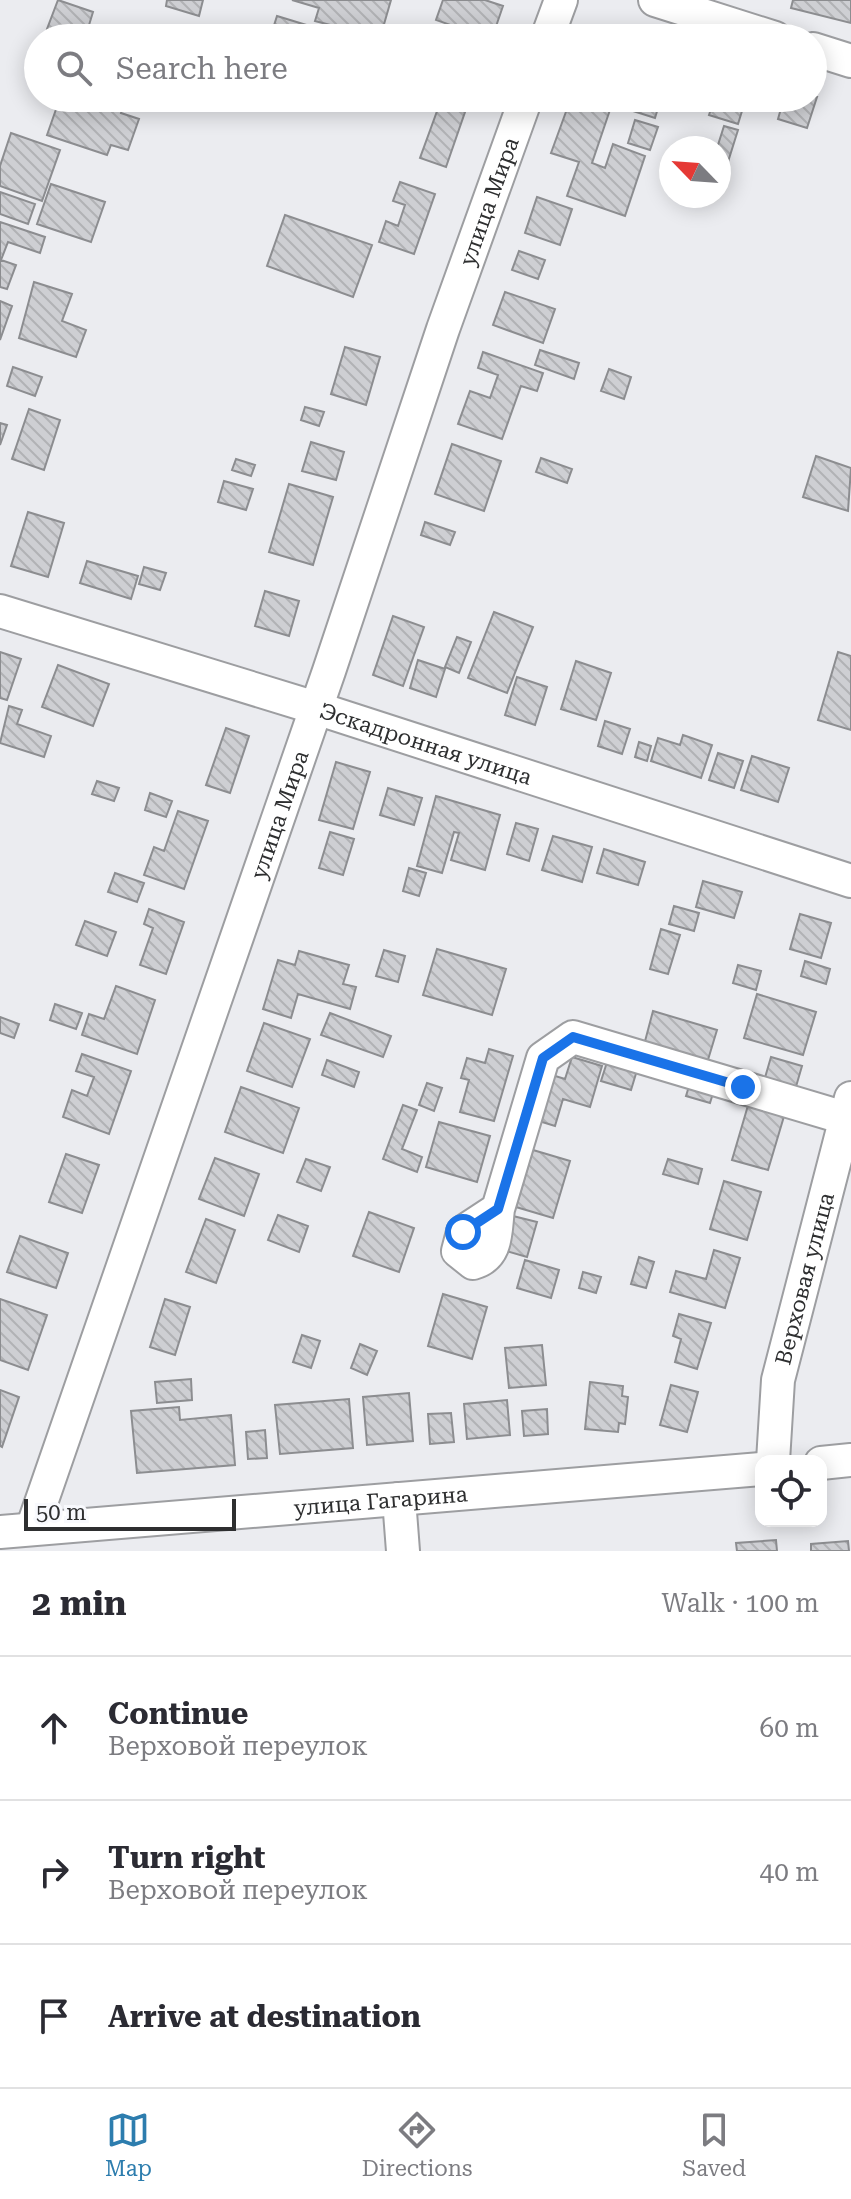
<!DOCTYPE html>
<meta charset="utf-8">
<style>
body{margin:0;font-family:"Roboto Serif",serif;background:#f2f2f3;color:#2b2b33}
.controls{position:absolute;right:24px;bottom:24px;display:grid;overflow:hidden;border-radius:16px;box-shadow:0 4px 20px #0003}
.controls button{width:72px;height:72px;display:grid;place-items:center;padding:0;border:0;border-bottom:2px solid #e1e1e2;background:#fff;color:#2b2b33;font:40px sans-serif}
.compass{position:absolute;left:659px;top:136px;width:72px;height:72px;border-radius:50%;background:#fff;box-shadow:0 4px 20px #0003;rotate:295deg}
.scale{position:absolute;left:24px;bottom:20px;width:212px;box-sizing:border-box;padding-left:8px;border:4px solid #2e2f30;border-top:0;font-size:22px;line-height:28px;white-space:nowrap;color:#2e2f30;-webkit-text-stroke:6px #f8f9fd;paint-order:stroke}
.stop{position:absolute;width:24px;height:24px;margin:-18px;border:6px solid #1a73e8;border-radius:50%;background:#fff}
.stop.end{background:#1a73e8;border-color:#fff;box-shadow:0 2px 8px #0008}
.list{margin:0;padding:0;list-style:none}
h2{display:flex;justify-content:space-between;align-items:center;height:104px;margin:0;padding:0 32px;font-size:34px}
h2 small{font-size:26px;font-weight:400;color:#7c7c81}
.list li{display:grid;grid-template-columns:52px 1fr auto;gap:24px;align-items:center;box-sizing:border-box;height:144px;padding:0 32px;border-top:2px solid #e1e1e2}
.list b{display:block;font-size:30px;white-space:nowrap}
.list p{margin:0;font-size:26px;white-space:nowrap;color:#7c7c81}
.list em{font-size:26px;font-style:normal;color:#7c7c81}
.icon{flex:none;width:44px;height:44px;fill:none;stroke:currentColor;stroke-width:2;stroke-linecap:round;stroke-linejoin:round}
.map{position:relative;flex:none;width:851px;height:1551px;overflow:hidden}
.search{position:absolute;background:#fff;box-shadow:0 4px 20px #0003;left:24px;right:24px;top:24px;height:88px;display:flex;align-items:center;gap:20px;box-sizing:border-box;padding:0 28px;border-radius:44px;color:#7c7c81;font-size:30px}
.sheet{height:536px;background:#fff}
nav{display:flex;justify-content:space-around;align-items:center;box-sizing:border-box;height:112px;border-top:2px solid #e1e1e2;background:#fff;font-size:22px;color:#7c7c81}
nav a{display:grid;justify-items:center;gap:4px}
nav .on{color:#2d7dae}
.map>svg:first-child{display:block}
.building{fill:url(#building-back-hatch);stroke:#8c8d90;stroke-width:2}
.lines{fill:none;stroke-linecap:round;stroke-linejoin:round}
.minor-casing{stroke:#9d9ea1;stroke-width:36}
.minor{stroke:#fff;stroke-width:32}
.route{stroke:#1a73e8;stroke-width:10}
.labels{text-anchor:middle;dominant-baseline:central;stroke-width:7;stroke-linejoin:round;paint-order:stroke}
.street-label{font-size:22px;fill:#2e2f30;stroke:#f8f9fd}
</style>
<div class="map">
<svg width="851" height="1551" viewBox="0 0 851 1551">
<defs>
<pattern id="building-back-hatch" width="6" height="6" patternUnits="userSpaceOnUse" patternTransform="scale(2)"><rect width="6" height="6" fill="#cecfd3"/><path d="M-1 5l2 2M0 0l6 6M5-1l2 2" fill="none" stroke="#b1b2b5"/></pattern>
</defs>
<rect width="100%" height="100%" fill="#ebecf0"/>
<path class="building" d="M58,0L93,12L86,35L96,38H66L47,29Z
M167,0H203L199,16L166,6Z
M292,0H391L380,38L315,21L319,8Z
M443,0H485L503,6L492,38H458L462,29L436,20Z
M793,0H851V23L791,8Z
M277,16L326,31L324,38H270Z
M596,32L614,38H593Z
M817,97L807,128L778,119L784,98Z
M60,98H107L124,104L121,113L139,119L128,150L111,145L107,155L47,135Z
M571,98L613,101L592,163L605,168L613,144L645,156L625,216L567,196L579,162L551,153Z
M633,98H661L655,118L630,110Z
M669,98H697L693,109L668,101Z
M697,98H746L738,124L709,115L713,103Z
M440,103L465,112L446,167L420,158Z
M635,120L658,127L650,150L628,143Z
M724,126L738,130L722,181L719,180L717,148Z
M11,133L60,150L42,201L0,186V166Z
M400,182L435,194L414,254L379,242L386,221L398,226L405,205L393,201Z
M51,184L105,202L91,242L37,224Z
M0,192L35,204L28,224L0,214Z
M537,197L572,209L560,245L525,233Z
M285,215L372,245L353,297L267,266Z
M0,222L45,237L40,253L8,242L1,260L16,265L7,289L0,287Z
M519,251L545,260L538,279L512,270Z
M34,282L72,294L62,321L86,330L76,357L19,338Z
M505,292L555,309L543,343L493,325Z
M0,301L12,306L0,340Z
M345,347L380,357L366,405L331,394Z
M540,350L579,363L574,379L535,365Z
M483,352L543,373L537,391L521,386L502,439L458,424L470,391L490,398L498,375L478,368Z
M13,367L42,377L35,396L7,386Z
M609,369L631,377L624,399L601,391Z
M305,407L324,412L319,426L301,420Z
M29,409L60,420L44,470L12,459Z
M0,423L7,425L0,445Z
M311,442L344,452L336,480L302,471Z
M452,444L501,461L484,511L435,494Z
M816,456L851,468L848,511L803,497Z
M541,458L572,469L567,483L536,472Z
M236,459L255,465L251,476L232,470Z
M224,481L253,489L246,510L218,502Z
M289,484L333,497L313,565L269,552Z
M28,512L64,523L48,577L11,566Z
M425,522L455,532L450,545L421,535Z
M87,561L138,576L131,599L80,583Z
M144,567L166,573L160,590L139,584Z
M265,591L299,601L289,636L255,626Z
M494,612L533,627L507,693L468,678Z
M393,616L424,627L403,686L373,675Z
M457,637L471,642L459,673L445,667Z
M0,652L21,659L7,700L0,698Z
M838,652L851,656V730L818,720Z
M418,660L445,669L436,697L410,688Z
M576,661L611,673L596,720L561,709Z
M58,665L109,684L93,726L42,707Z
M517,677L547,687L535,725L505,715Z
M9,706L22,710L17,724L51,736L44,757L0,743Z
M605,721L630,729L622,754L598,746Z
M226,728L249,736L230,793L206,785Z
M683,735L712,745L701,778L651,761L658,738L680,745Z
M639,742L651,746L647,761L635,757Z
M718,753L743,761L734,788L709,780Z
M752,756L789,768L778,802L741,790Z
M336,762L370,772L353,829L319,820Z
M97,781L119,788L114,801L92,794Z
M388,788L422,798L414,825L380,815Z
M150,793L172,801L166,817L145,810Z
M436,796L500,815L485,870L451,860L459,833L454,832L442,873L417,866Z
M178,811L208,821L184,889L144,875L154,847L164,851Z
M516,823L538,829L529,861L507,854Z
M330,832L354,839L343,875L319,868Z
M553,836L592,847L582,882L542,870Z
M604,849L645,862L638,885L597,873Z
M409,868L426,873L419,896L403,891Z
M115,873L144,883L137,902L108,892Z
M703,881L742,892L734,918L696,907Z
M674,906L699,913L694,931L669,924Z
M149,909L184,922L166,974L140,965L153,928L144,924Z
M800,914L831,923L821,958L790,949Z
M85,921L116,932L107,956L76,945Z
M661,929L680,935L668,974L650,969Z
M437,949L506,969L492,1015L423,995Z
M384,950L405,956L398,982L376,976Z
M299,951L349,965L343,984L356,987L350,1009L298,994L291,1018L263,1009L278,960L295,965Z
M805,961L830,969L826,984L801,976Z
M738,965L761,971L756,990L733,983Z
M116,986L155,1000L137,1054L82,1035L89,1014L104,1019Z
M757,994L816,1012L803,1055L744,1038Z
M55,1004L82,1013L76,1029L50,1020Z
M653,1011L717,1030L707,1063L644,1045Z
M330,1013L391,1036L383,1057L321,1035Z
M0,1017L19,1024L14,1038L0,1033Z
M264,1023L310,1039L292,1087L247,1071Z
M489,1049L513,1056L494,1121L460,1112L469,1080L461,1078L467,1058L485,1063Z
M82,1054L131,1071L109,1134L63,1117L72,1090L87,1096L94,1077L76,1071Z
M572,1057L602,1066L590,1107L563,1099L555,1126L539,1121L552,1075L565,1079Z
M771,1057L802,1066L795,1090L764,1081Z
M608,1059L638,1067L631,1090L601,1081Z
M327,1060L359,1072L354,1087L322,1075Z
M427,1083L442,1088L434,1111L419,1105Z
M690,1083L714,1090L710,1103L686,1096Z
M241,1087L299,1108L283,1153L225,1132Z
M749,1102L785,1113L768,1170L732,1160Z
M403,1105L417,1110L402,1149L422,1157L417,1172L383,1159Z
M439,1122L490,1136L477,1182L426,1167Z
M533,1150L570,1161L553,1218L516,1207Z
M66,1154L99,1165L82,1213L49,1202Z
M215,1158L259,1174L244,1216L199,1199Z
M306,1159L330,1167L321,1191L297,1182Z
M668,1159L702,1169L698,1184L663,1174Z
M724,1181L761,1192L747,1240L710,1229Z
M369,1212L414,1228L399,1272L353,1256Z
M278,1215L308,1226L299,1252L268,1240Z
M513,1216L537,1222L527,1257L503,1250Z
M206,1219L235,1230L216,1283L186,1272Z
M20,1236L68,1253L56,1288L7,1272Z
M714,1250L740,1258L725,1308L670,1292L676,1271L706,1279Z
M639,1257L654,1262L646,1288L631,1284Z
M525,1260L559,1270L551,1298L517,1288Z
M583,1272L601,1277L596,1293L579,1288Z
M443,1294L487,1307L472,1359L428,1346Z
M0,1299L47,1315L28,1370L0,1360Z
M165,1299L190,1307L175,1355L150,1347Z
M679,1314L711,1323L697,1369L675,1362L681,1339L673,1336Z
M302,1335L320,1341L311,1368L293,1362Z
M360,1344L377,1351L367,1375L351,1368Z
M542,1345L546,1385L509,1388L505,1348Z
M191,1379L192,1400L157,1403L155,1382Z
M590,1382L623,1386L622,1396L628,1397L625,1424L619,1423L618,1432L585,1429Z
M671,1385L698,1392L687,1432L660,1425Z
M0,1390L19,1397L2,1447L0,1446Z
M409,1393L413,1441L367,1445L363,1397Z
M349,1399L353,1448L280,1454L275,1405Z
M507,1400L510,1435L467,1439L464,1404Z
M179,1407L180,1420L231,1415L235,1465L137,1473L131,1411Z
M547,1409L548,1434L524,1436L522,1411Z
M451,1413L454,1442L430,1444L428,1414Z
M265,1430L267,1458L248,1459L246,1432Z
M776,1540L777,1551H737L736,1543Z
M848,1541L849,1551H811V1544Z"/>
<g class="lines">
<g class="minor-casing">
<g id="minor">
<path d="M655,0L775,38"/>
<path d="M547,38L561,0"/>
<path d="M813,49L851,61"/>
<path id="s1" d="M0,611L316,708L851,881"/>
<path d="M498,1209C495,1232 498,1256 473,1263L458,1251L463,1232L498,1209L543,1058L573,1037L845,1118"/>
<path id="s2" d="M773,1461L778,1380L851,1098"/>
<path d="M821,1463L851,1460"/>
<path d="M399,1499L403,1551"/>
<path id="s3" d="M32,1529L329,671L443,329L526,98"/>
<path id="s4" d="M0,1532L761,1469"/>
</g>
</g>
<use href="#minor" class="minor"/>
</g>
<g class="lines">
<path class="route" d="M463,1232L498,1209L543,1058L573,1037L743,1087"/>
</g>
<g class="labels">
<g class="street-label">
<text stroke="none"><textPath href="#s3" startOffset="1404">улица Мира</textPath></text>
<text stroke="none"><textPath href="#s1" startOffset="446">Эскадронная улица</textPath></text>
<text stroke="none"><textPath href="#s3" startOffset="756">улица Мира</textPath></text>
<text stroke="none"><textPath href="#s2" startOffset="186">Верховая улица</textPath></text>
<text stroke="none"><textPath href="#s4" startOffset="382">улица Гагарина</textPath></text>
</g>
</g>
</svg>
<div class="controls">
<button><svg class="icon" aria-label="locate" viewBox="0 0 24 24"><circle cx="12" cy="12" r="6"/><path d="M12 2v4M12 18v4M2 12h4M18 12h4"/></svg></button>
</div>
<svg class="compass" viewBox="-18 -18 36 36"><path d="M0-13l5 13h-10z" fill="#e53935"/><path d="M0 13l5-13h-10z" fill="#7c7c81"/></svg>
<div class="scale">50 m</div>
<div class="stop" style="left:463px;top:1232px"></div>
<div class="stop end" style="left:743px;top:1087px"></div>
<div class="search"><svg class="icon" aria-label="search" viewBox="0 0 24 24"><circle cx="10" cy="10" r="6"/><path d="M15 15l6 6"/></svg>Search here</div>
</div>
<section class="sheet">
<h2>2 min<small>Walk · 100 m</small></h2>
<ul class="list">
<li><svg class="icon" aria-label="ahead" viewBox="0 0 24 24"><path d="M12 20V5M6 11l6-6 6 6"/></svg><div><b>Continue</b><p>Верховой переулок</p></div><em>60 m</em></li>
<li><svg class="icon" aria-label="right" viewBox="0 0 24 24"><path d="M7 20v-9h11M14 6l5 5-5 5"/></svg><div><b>Turn right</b><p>Верховой переулок</p></div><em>40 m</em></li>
<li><svg class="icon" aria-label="arrive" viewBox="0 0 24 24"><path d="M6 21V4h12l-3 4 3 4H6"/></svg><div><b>Arrive at destination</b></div></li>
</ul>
</section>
<nav>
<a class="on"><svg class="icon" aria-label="map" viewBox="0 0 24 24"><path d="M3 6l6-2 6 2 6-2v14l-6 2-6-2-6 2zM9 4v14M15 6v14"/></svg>Map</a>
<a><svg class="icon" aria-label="directions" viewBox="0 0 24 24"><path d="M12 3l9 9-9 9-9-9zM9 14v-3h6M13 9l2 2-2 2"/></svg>Directions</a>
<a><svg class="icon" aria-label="saved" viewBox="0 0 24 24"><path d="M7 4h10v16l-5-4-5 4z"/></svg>Saved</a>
</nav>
